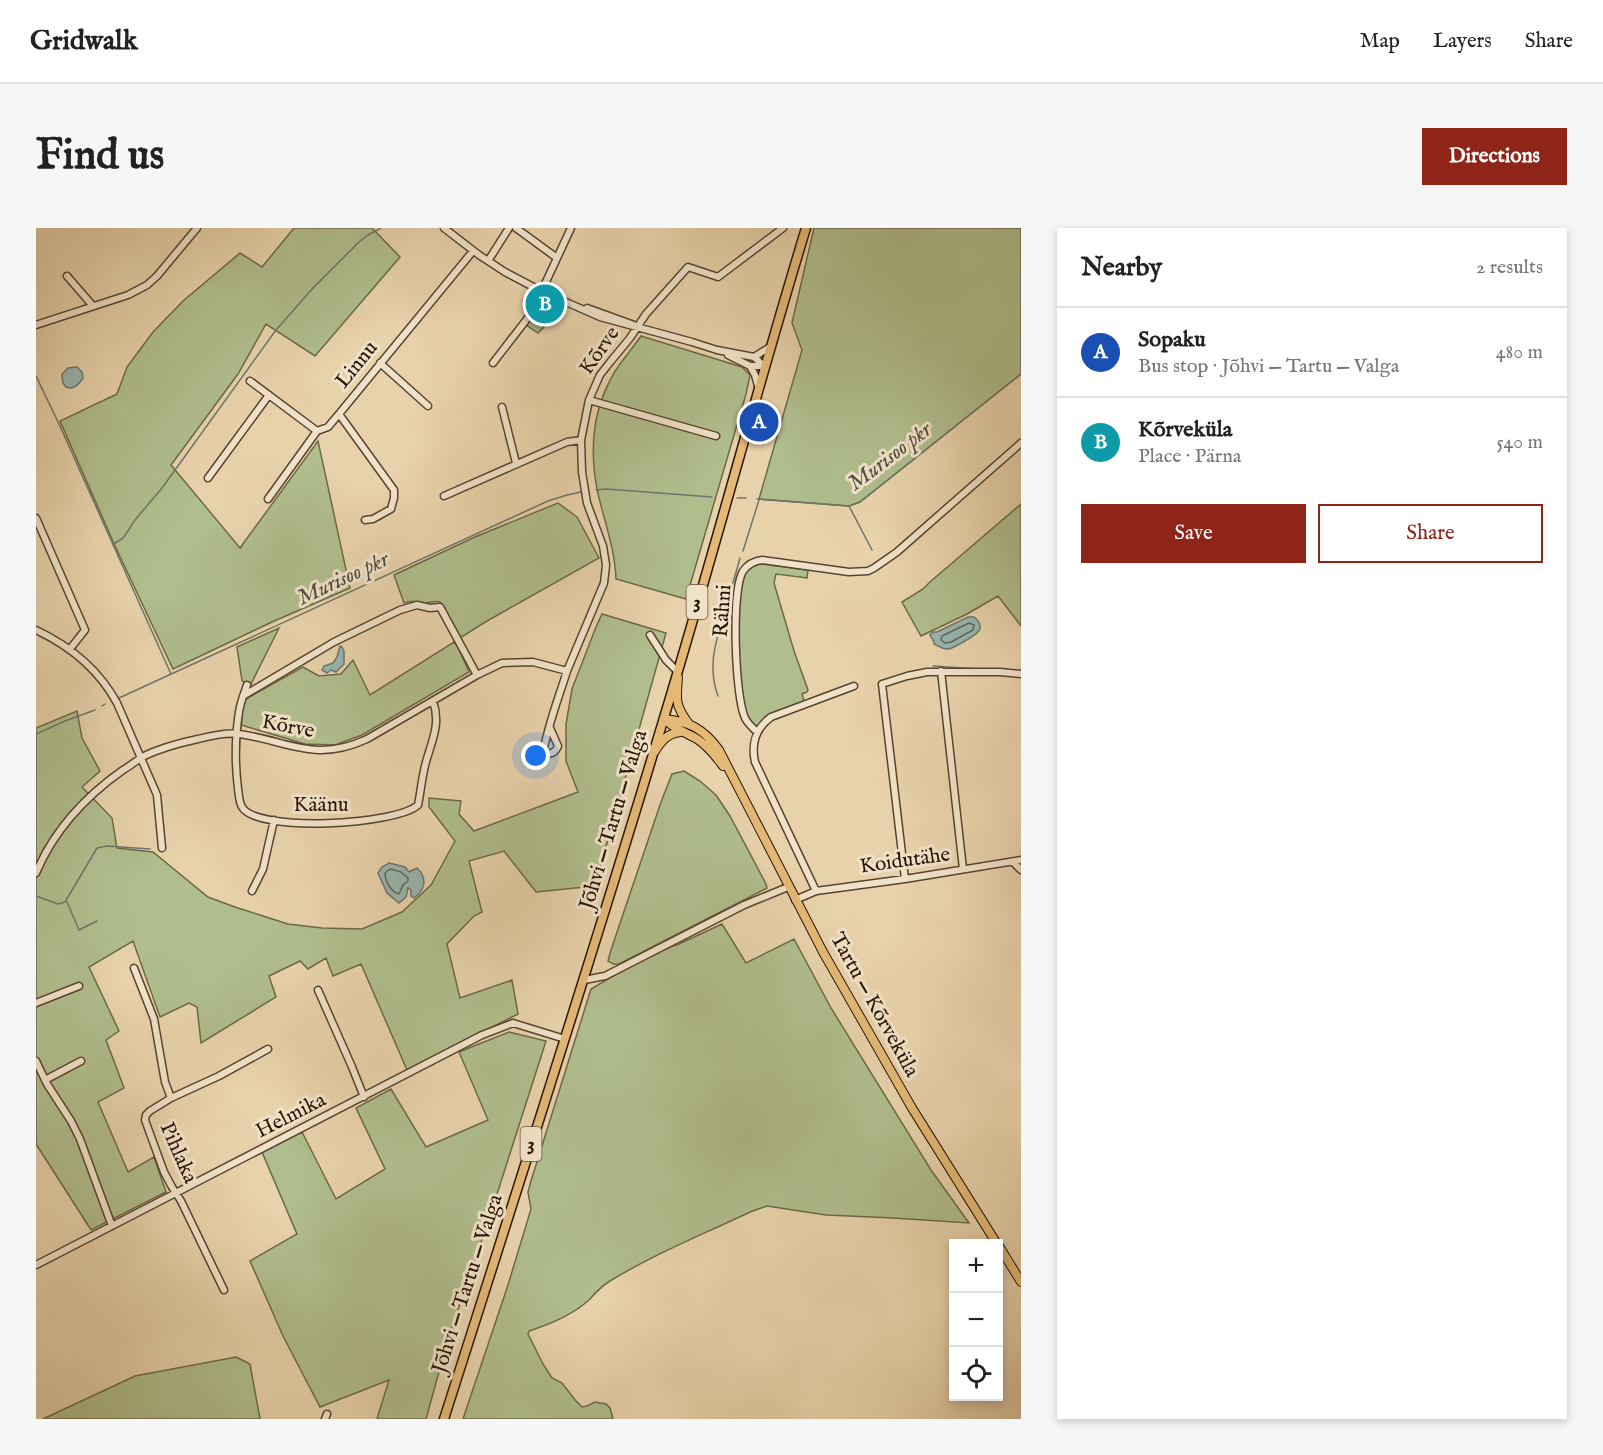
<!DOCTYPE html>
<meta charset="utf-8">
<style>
body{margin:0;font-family:"IM FELL English",serif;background:#f6f6f6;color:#222}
.controls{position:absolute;right:18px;bottom:18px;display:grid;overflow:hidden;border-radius:0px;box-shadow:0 3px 9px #0003}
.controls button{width:54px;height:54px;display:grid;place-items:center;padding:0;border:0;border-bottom:2px solid #e0e0e0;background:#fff;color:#222;font:30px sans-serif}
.you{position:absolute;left:500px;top:528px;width:21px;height:21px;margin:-15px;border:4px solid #fff;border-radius:50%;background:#1a73e8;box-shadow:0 0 0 9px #1a73e833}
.badge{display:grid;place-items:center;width:39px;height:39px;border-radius:50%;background:#8f2418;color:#fff;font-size:20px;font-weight:700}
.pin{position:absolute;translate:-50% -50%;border:3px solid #fff;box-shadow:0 2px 6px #0006}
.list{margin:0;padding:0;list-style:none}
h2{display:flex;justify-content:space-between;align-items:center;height:78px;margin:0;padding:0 24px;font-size:26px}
h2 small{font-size:20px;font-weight:400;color:#767676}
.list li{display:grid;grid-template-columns:39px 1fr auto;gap:18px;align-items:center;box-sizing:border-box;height:90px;padding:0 24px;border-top:2px solid #e0e0e0}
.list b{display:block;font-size:22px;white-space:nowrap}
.list p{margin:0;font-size:20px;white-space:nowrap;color:#767676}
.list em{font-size:20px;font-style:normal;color:#767676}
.actions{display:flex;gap:12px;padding:18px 24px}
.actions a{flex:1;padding:14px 0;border:2px solid #8f2418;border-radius:0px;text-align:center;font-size:21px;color:#8f2418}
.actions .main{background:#8f2418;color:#fff}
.icon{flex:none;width:33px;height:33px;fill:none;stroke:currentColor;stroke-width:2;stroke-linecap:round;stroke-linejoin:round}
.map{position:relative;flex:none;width:985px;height:1191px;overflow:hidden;border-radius:0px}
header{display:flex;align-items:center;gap:36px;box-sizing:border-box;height:84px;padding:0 30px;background:#fff;border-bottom:2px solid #e0e0e0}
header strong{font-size:28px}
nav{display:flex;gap:33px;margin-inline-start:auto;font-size:21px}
.intro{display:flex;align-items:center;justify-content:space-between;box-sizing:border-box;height:144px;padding:0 36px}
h1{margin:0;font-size:42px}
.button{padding:15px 27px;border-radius:0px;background:#8f2418;color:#fff;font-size:21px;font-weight:700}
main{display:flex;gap:36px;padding:0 36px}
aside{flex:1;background:#fff;border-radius:0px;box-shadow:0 3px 9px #0003}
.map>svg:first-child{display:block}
.green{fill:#b0bd8d;stroke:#6c6948;stroke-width:1.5}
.water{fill:#99b6b0;stroke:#6c766b;stroke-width:1.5}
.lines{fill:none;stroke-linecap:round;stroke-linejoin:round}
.shore{stroke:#60665a;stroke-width:1.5}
.stream{stroke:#6c766b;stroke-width:1.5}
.minor-casing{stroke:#58442e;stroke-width:9}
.major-casing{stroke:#281504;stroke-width:10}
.highway-casing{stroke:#281504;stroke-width:11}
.minor{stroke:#f0e2c8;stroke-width:6}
.major{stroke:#e4b976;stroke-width:8}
.highway{stroke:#e4b976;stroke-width:8}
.labels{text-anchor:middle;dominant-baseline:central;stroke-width:6;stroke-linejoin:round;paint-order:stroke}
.shield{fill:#f0e2c8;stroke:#64523f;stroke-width:1.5}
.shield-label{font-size:20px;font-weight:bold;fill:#281504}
.street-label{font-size:21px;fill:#281504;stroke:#f0e2c8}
.water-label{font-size:22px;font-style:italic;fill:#504d40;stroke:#f0e2c8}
</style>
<header>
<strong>Gridwalk</strong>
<nav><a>Map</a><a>Layers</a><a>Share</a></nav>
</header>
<div class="intro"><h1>Find us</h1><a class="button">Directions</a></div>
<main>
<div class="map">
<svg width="985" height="1191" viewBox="0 0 985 1191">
<rect width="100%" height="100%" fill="#e8d2ab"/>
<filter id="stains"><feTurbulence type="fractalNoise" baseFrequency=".00333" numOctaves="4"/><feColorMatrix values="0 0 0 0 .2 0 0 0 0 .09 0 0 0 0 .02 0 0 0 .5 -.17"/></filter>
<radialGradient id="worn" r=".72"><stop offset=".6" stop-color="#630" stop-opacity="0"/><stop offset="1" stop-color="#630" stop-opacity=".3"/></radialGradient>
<path class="green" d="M258,0H336L364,29L279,128L230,96L202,146L135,237L204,320L282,213L314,360L236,394L137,441L79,318L24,193L81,166L91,139L117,104L147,73L204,25L226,39Z
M778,0H985V146L824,274L813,278L723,271L766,122L756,95Z
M502,82L506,85L508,99L502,105L490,97Z
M605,108L706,139L714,147L710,166L650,371L580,351C579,323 570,298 563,270C553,227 555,184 578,145C586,132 597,120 605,108Z
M522,275L541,289L563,330L451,393L424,410L404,374C398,372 395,375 389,375C381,374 376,372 368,375L358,347L439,309Z
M985,276V398L962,368L931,386L885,408L866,374L887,361L894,354Z
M727,336L772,342L771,350L740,346L738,355L758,423L772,462L771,464L766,466L769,476L735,489L721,504L708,488L699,387L702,358L712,337Z
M566,386L630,405L559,658L500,664L468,623L433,633L446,684L438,688L411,716L424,770L476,752L482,786L371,842L325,736L297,748L290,730L272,741L264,733L233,748L240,769L165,815L161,779L153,775L124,789L97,713L53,739L83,803L70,812L88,860L62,874L92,944L118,929L130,964L55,1002L0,916V500L41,483L46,510L64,543L46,559L76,590L81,620L117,624L172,669L199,679L252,696L286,700L326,701L366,684L395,657L419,613L393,579V570L425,573L423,586L438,603L542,564L530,533V496L536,461L560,399Z
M243,400L215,456L206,453L201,419Z
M418,414L422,419L433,444L326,507L299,517L269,516L205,497L206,484L210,471L267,439L283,448L305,446L317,432L334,467Z
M648,543L664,553L680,567L694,588L730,656L731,660L583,736H577L572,733L575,722L625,574L636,546Z
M686,696L710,735L758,711L795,780L895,942L933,995L857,990L790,987L731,978L714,984C668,1006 616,1027 574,1053C566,1058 560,1064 554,1071C537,1087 515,1096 493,1103L492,1106L507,1136L516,1150L526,1155L540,1173L546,1179L551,1178L559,1174L570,1176L574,1180L577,1191H427L472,1057L495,981L492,964L495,953L555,761L614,726L643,716Z
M473,804L510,813L453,991L412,1111L390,1191H341L353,1152L284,1179L247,1108L214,1033L261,1006L226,924L266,904L300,971L349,941L320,880L355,861L390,919L452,892L423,824Z
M200,1129L214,1136L224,1191H7L99,1148Z"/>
<path class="water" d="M41,139L46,144L47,150C38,164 26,164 26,146L32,140Z
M932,389H938C952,401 939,407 929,413C923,416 917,421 911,421C906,421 902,418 898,416V414L894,407L896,404H901Z
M304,418L306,419L308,423V436L300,444L295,442L291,445L286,442L288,438L297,435L301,429Z
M353,635L369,639L373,644L381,640C392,650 389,662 378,670L375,668V662L372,660L370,669L363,675L351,665L342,645L346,639Z"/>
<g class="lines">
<path class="shore" d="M933,395L938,397L937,402L915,414L909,415L905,412L906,408Z
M354,641L365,644L372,650V653L367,657L363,666C355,664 349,653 349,645Z"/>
<path class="stream" d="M0,148L23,196L135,446
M560,262L570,261L676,269
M701,270H710
M721,271L813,278L824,274L985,146
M813,278L836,322
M77,316L86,311L90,306L99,292L126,260L240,102L277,60L324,13L332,7L345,0
M707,323L723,272
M897,438L943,441
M682,468C671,439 680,413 688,385C694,366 699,348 704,330
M83,470L512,273L531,267L545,264
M66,478L69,476
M0,506L29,493L59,482
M0,668L22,676L29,674L61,620L71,618L114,621
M31,674L43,702L61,693"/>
<g class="minor-casing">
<path id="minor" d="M408,0L443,27L469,44L505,63L564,89L656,114L681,122L718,129L728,138
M480,0L521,30
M452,33L473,0
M31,48L57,78
M551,80L598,97
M0,97L92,67L111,57L121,48L161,0
M692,127L714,138H728
M718,129L734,119
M344,135L392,178
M457,135L501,78L502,71L535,0
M714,138L719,147L722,158
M214,153L281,203
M553,172L680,208
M466,179L480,235
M303,186L358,262V270L355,281L337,291L329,292
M172,250L233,167
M408,268L531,214L545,212
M232,271L281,203L292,199L303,186L437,23
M0,290L49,402L34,421
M0,402C34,418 63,442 81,475L121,567L126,620
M614,407L630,432L642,444
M905,443L927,641
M211,457C208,466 204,475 203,484C199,509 199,536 202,561C203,567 203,574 206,579C221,605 360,597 382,577C385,562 386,548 390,534C396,512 405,496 397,473
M207,468L298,414L364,382L381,377L394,380L404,379L441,447
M514,500L522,518C519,526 514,526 507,526C511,499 523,469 531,443
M721,504C717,500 712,496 709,490C699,469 695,363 707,343C712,336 718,333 726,332L813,344L832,343L838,340L861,324L985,215
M977,634L985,642
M0,645C18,602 50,568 87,542C94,538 100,533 106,529C124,520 143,515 162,511C174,508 191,504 203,506C253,513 279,535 331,511L441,447L466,435L497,434L531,443L568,355L570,337L567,318L551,275L546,244L545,212L553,172L564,147L575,133L594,110L610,86L652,39L682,49L747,0
M869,651L846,456L871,448L891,444H964L985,446
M216,663L227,641L238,592
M780,663L719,534C715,516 720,500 735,489L818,458
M759,672L780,663L869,651L985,632
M98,740L118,791L129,854L135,870
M548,752L569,748L708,677L752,659
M282,762L316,839L328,869
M0,775L43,758
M0,833L11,856L35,893L44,911L76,998
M9,852L45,833
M0,1037L446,807L477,795L529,811
M188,1062L145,973L136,959L128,944L109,892L110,887L114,883L135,870L183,848L232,821
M289,1191L291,1186"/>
</g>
<g class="major-casing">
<path id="major" d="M642,450C640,471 639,478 653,496
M628,491C653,493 668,501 683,522L787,724L876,880L961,1016
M628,491C638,501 649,504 661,511C672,518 679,527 687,538
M619,523C626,512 631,506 644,504
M963,1018L985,1054"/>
</g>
<g class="highway-casing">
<path id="highway" d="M408,1191C482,959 557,726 627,493C677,329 720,164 770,0"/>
</g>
<use href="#minor" class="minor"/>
<use href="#major" class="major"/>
<use href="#highway" class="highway"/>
</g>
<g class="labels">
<g class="shield">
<rect x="650.5" y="357" width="21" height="34" rx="4.5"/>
<rect x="484.5" y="899" width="21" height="34" rx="4.5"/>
</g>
<g class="shield-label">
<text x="661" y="374">3</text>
<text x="495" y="916">3</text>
</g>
<g class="street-label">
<text transform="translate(564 123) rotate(-55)">Kõrve</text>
<text transform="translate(321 137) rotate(-51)">Linnu</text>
<text transform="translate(687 383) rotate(-86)">Rähni</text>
<text transform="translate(252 499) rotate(11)">Kõrve</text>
<text x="285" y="577">Käänu</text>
<text transform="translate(578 592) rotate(-73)">Jõhvi — Tartu — Valga</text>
<text transform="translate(869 633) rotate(-8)">Koidutähe</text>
<text transform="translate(838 777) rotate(61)">Tartu — Kõrveküla</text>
<text transform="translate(255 888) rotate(-27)">Helmika</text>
<text transform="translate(142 925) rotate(66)">Pihlaka</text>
<text transform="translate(432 1056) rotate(-72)">Jõhvi — Tartu — Valga</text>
</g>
<g class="water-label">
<text transform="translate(854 229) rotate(-37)">Murisoo pkr</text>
<text transform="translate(307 351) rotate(-25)">Murisoo pkr</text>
</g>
</g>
<rect width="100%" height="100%" filter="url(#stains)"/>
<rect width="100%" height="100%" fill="url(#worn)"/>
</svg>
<div class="controls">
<button>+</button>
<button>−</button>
<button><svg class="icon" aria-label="locate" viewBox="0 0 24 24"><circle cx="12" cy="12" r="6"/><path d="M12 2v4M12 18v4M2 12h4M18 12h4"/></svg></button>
</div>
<div class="you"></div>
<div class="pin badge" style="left:723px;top:194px;background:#1a4fb4">A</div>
<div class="pin badge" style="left:509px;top:76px;background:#0f9aa8">B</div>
</div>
<aside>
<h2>Nearby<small>2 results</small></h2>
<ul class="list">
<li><span class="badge" style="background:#1a4fb4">A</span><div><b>Sopaku</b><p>Bus stop · Jõhvi — Tartu — Valga</p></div><em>480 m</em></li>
<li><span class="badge" style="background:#0f9aa8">B</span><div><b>Kõrveküla</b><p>Place · Pärna</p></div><em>540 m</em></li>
</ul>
<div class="actions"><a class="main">Save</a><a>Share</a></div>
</aside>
</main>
